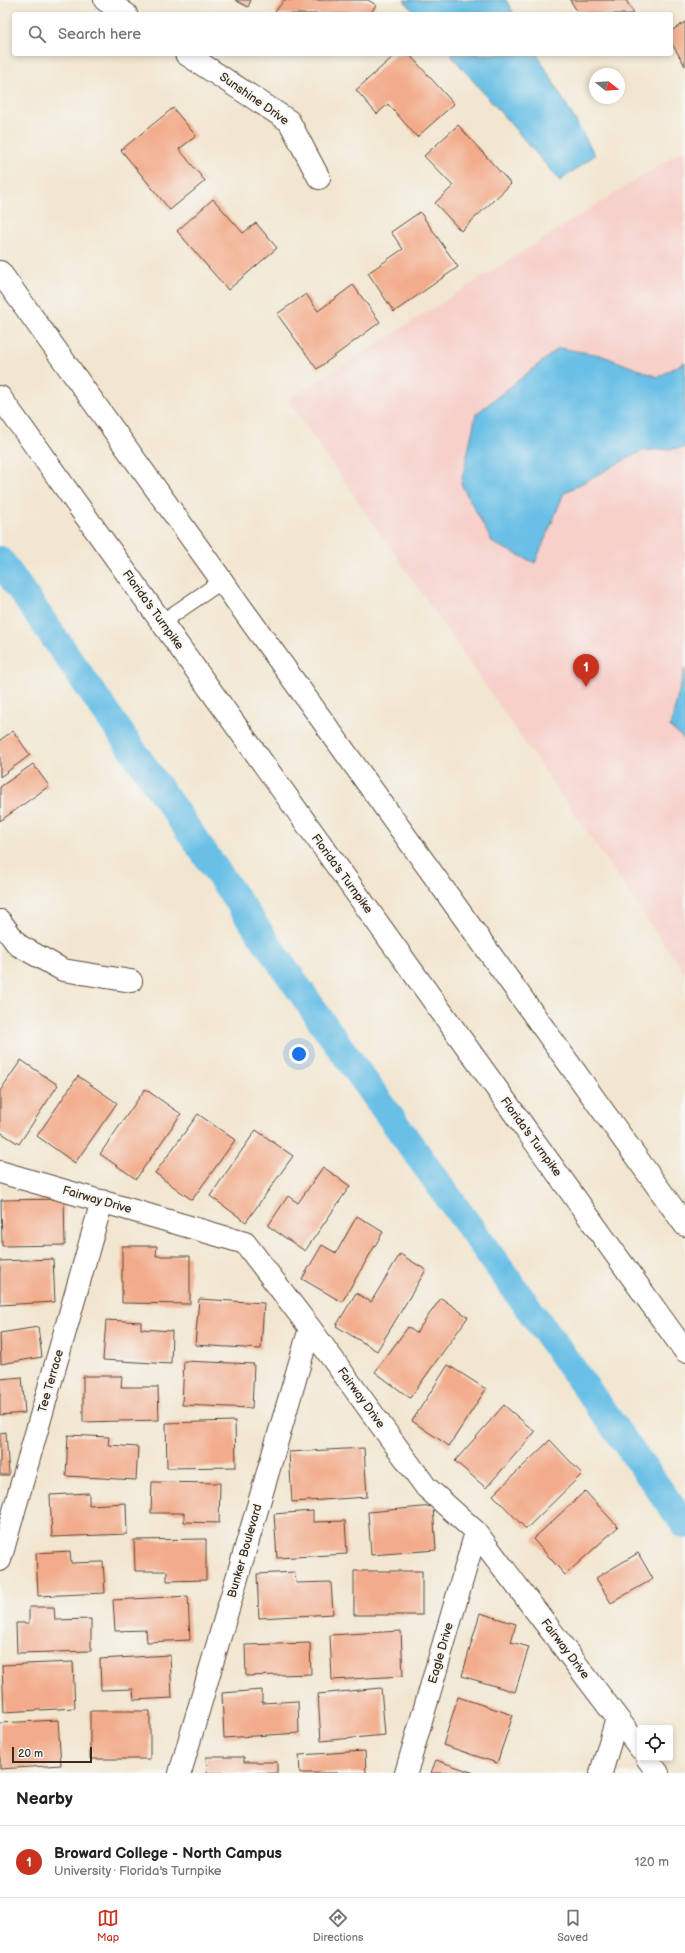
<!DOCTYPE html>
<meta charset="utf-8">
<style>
body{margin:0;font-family:"Balsamiq Sans",sans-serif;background:#f2f2f2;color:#202124}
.controls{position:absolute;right:12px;bottom:12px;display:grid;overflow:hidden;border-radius:4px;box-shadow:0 2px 6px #0003}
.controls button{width:36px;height:36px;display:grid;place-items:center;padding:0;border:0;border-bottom:1px solid #e0e0e0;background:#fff;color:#202124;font:20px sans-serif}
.compass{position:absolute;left:589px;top:68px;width:36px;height:36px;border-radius:50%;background:#fff;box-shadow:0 2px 6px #0003;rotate:107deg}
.scale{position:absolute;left:12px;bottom:10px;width:80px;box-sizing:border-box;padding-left:4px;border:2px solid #3b2a1e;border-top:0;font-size:11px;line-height:14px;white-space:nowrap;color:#3b2a1e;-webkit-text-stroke:3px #f6f6f2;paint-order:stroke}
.you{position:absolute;left:299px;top:1054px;width:14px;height:14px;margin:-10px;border:3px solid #fff;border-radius:50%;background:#1a73e8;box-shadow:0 0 0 6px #1a73e833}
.badge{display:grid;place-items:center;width:26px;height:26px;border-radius:50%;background:#c8321e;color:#fff;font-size:13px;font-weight:700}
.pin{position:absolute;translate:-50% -33px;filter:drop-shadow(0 1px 2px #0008)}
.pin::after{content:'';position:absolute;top:21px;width:14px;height:12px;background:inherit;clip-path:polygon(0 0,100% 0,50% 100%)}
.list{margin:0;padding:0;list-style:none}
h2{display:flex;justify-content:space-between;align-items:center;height:52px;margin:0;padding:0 16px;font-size:17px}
h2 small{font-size:13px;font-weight:400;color:#757577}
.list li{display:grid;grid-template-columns:26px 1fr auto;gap:12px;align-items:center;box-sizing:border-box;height:72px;padding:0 16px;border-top:1px solid #e0e0e0}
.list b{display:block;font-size:15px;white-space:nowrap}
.list p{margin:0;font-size:13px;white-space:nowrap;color:#757577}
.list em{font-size:13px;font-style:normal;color:#757577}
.icon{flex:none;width:22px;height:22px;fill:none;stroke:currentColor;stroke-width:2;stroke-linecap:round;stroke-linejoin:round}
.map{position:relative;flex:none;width:685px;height:1773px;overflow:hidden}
.search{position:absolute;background:#fff;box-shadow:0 2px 6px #0003;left:12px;right:12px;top:12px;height:44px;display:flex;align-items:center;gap:10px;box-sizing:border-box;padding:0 14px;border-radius:4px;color:#757577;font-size:15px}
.sheet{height:124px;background:#fff}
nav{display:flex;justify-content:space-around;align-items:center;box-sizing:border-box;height:56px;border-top:1px solid #e0e0e0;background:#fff;font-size:11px;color:#757577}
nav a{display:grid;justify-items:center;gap:2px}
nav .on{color:#c8321e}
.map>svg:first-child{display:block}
.built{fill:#f7d0ca}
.water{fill:#69bfe6;stroke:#527482}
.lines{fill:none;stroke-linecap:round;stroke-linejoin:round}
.canal{stroke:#69bfe6;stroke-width:28}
.building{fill:#f3ac8b}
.lane-casing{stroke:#564639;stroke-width:17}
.street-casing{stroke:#564639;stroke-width:24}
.highway-casing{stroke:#564639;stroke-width:24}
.lane{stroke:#fff;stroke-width:15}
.street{stroke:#fff;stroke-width:22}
.highway{stroke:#fff;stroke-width:22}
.labels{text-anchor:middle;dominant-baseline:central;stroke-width:3.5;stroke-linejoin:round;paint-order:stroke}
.street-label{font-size:12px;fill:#3b2a1e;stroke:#f6f6f2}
</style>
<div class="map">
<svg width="685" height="1773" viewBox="0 0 685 1773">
<rect width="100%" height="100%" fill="#f6f6f2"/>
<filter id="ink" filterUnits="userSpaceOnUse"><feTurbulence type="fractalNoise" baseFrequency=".025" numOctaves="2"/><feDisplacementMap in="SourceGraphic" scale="8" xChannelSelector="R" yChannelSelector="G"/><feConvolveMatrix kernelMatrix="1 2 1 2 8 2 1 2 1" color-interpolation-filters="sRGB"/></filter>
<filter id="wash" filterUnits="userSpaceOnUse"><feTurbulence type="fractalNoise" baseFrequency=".012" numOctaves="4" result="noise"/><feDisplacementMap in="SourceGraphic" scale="16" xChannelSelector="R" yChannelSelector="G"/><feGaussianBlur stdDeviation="0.9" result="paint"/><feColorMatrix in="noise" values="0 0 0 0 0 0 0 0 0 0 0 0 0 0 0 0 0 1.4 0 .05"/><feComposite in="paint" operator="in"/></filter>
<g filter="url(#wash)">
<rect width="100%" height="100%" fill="#f2e6d0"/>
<path class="built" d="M685,149V974L288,400Z"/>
<path class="water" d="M404,0H506L514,14H416Z
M450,54H537L595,155L560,181Z
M559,348L600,355L658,377L685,362V448L641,451L564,493L535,563L493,543L461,484L476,414Z
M685,668V740L670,727Z"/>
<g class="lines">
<path class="canal" d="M0,560L329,1032L685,1525"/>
</g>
<g id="blocks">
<path class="building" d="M235,0H251L248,7Z
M284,0H368L376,5L370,14H277L275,12Z
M570,0H626L634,14H579Z
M685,22V66L671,42V31Z
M396,54H409L454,104L417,137L388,104L377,114L356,90Z
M173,108L196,136L179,149L205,181L170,210L121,150Z
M458,125L511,184L461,231L435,203L453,186L424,156Z
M213,199L243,233L256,223L277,248L228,290L177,231Z
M420,212L458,267L394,312L368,273L403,249L391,232Z
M353,285L380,322L317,369L277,314L306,294L318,311Z
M13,731L30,755L0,777V740Z
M33,764L49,786L0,821V787Z
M21,1060L58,1085L19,1144L0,1132V1091Z
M78,1076L117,1103L75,1163L37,1136Z
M145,1089L181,1114L136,1179L100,1154Z
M198,1114L235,1140L192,1200L155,1173Z
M256,1130L293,1156L246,1222L210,1196Z
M323,1167L350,1186L305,1251L268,1226L288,1196L298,1203Z
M64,1199L65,1245L2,1246L1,1200Z
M357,1216L383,1232L342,1302L302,1279L322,1245L336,1253Z
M122,1246H157L156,1256H190V1304L122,1303Z
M400,1254L426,1270L377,1351L336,1326L356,1293L371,1302Z
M53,1259L55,1302L0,1305V1261Z
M441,1298L468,1317L410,1398L375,1372L408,1327L416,1333Z
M199,1299L264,1303L261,1349L195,1345Z
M106,1320L141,1322V1329L172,1331L171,1364L103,1360Z
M38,1327L42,1357L1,1364L0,1333Z
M184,1361L254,1364L252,1408L182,1405Z
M448,1365L486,1389L449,1446L412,1421Z
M83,1376H122L121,1387H158L159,1420L83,1422Z
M22,1377L25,1413L0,1415V1379Z
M504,1405L535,1432L486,1488L455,1461Z
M235,1421L236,1467L167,1468L166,1423Z
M6,1432L9,1475H0V1433Z
M68,1435L109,1437L108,1445L138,1447L136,1480L66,1476Z
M550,1440L582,1474L526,1529L493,1495Z
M364,1448L367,1497L292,1502L289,1452Z
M152,1482L220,1483L219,1523L184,1522V1513H151Z
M585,1491L618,1527L565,1575L533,1539Z
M89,1493V1505L126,1503L127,1534L52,1537L50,1495Z
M433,1506L436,1550L371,1555L368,1512Z
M313,1511V1522L345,1521L347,1554L277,1558L274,1514Z
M206,1539V1580L167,1581V1571H135L134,1540Z
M70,1551L71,1563L103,1562L105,1593L38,1596L36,1553Z
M638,1553L653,1579L611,1603L596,1578Z
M354,1571H422V1615H354Z
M295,1572L296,1583L331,1582L333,1614L259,1618L257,1574Z
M188,1596L190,1640L147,1642L146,1630L115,1631L113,1600Z
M29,1607H54L55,1620L91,1619V1651L17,1653L16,1623H29Z
M480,1613L516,1624L511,1642L529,1647L515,1692L462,1676Z
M401,1631L403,1676L332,1680L330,1635Z
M310,1643L311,1674L246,1676L245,1645Z
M170,1655L172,1698L134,1700L133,1689L101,1690L100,1659Z
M73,1662L75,1708L4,1712L2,1665Z
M381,1688L385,1735L321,1741L318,1694Z
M262,1690V1703L298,1701L299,1733L224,1738L222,1693Z
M458,1697L513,1715L497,1763L443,1745Z
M90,1711H150V1759H90Z
M58,1720L61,1765L0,1769V1723Z
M365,1751L366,1773H300L299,1755Z
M206,1757H244V1762H277V1773H207Z
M436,1760L474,1773H431Z"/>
</g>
</g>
<g filter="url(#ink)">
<use href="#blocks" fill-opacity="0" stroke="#564639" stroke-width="1"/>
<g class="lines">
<g class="lane-casing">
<path id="lane" d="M162,622L222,581"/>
</g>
<g class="street-casing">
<path id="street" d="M105,0L126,14
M186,54L289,121L319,178
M0,921L18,945L63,970L131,981
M0,1172L245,1243L310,1328L426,1487L476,1532L640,1748
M0,1560L102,1201
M647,1758L658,1773
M180,1773L310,1328
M406,1773L476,1532
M601,1773L617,1718"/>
</g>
<g class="highway-casing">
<path id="highway" d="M0,272L685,1225
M0,397L685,1351"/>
</g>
<use href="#lane" class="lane"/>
<use href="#street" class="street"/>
<use href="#highway" class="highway"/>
</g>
</g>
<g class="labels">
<g class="street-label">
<text transform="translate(254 99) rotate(35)">Sunshine Drive</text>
<text transform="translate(153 610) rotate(54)">Florida's Turnpike</text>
<text transform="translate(342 874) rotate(54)">Florida's Turnpike</text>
<text transform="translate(531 1137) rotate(54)">Florida's Turnpike</text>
<text transform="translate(97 1200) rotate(16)">Fairway Drive</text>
<text transform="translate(51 1381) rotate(-74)">Tee Terrace</text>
<text transform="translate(361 1398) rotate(54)">Fairway Drive</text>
<text transform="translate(245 1551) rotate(-74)">Bunker Boulevard</text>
<text transform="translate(565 1649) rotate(53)">Fairway Drive</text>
<text transform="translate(441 1653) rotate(-74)">Eagle Drive</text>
</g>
</g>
</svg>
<div class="controls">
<button><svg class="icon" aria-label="locate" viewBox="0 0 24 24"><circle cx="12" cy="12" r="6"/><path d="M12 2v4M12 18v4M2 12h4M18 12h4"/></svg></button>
</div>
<svg class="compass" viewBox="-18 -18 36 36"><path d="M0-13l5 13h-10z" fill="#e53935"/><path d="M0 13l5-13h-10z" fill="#757577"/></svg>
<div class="scale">20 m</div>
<div class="you"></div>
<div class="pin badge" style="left:586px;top:687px">1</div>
<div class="search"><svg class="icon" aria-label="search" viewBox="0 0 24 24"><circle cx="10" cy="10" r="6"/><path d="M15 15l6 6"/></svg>Search here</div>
</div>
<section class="sheet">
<h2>Nearby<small></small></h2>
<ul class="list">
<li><span class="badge">1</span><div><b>Broward College - North Campus</b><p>University · Florida's Turnpike</p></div><em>120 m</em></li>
</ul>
</section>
<nav>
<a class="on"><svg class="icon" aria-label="map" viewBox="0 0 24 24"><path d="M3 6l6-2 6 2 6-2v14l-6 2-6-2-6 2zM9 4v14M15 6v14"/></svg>Map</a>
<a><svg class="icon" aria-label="directions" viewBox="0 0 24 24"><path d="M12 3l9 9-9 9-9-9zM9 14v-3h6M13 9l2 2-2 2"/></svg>Directions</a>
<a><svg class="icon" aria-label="saved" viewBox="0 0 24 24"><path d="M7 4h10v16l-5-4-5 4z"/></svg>Saved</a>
</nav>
